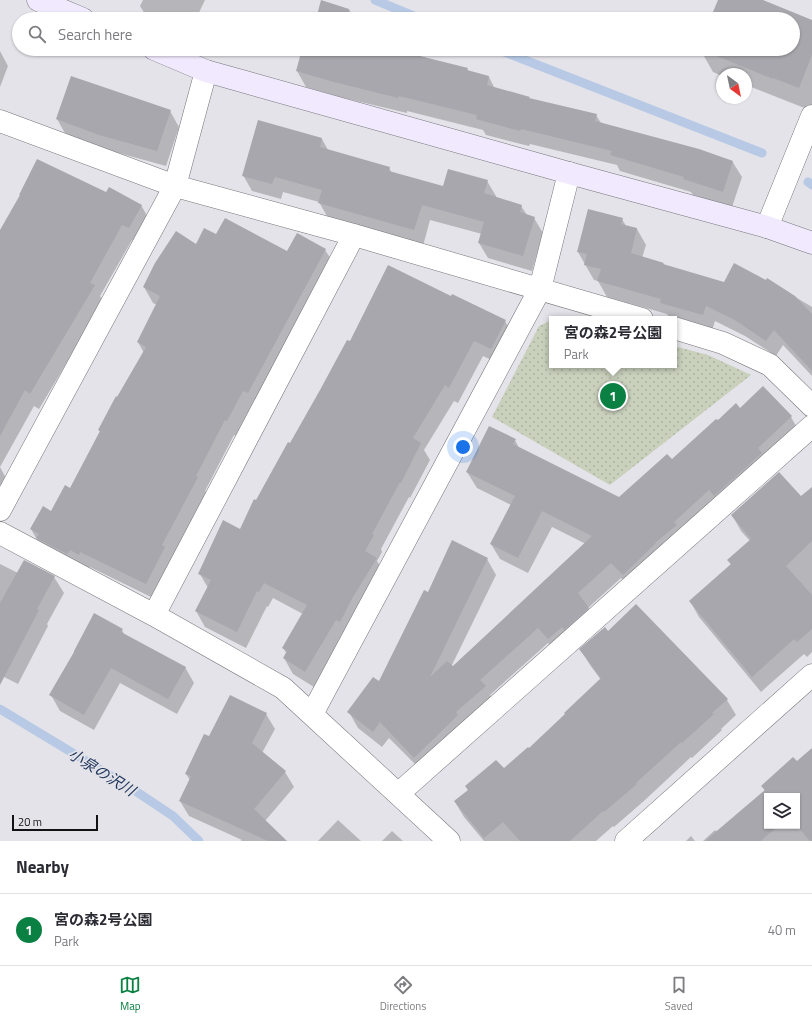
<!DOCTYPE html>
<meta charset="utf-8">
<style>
body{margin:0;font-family:"Titillium Web","Noto Sans JP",sans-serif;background:#f7f7f7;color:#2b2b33}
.controls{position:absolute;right:12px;bottom:12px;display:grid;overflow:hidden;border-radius:0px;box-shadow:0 1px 3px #0004}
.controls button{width:36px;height:36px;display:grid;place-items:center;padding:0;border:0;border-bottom:1px solid #e1e1e2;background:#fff;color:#2b2b33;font:20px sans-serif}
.compass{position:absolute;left:716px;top:68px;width:36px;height:36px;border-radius:50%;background:#fff;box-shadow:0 1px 3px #0004;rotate:147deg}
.scale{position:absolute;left:12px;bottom:10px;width:86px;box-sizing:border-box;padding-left:4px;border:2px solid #121214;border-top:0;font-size:11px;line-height:14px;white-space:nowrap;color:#121214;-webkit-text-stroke:3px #e4e3e9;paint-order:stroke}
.you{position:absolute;left:463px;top:447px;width:14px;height:14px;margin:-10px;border:3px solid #fff;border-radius:50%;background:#1a73e8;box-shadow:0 0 0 6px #1a73e833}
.badge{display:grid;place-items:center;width:26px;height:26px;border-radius:50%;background:#0b8043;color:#fff;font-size:13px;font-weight:700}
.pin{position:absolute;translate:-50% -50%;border:2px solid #fff;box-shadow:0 1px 4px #0006}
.popup{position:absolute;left:549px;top:316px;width:128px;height:52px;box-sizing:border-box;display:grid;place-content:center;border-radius:0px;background:#fff;filter:drop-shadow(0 1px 3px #0005);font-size:13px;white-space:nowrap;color:#7c7c81}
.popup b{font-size:15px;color:#2b2b33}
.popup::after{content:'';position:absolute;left:50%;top:100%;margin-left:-8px;border:8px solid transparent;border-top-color:#fff}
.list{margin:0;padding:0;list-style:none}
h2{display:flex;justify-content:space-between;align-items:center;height:52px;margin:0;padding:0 16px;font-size:17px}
h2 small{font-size:13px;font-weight:400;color:#7c7c81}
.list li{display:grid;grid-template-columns:26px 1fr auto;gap:12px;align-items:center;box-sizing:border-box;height:72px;padding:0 16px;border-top:1px solid #e1e1e2}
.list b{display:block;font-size:15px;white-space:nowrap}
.list p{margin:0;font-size:13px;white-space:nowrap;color:#7c7c81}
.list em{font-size:13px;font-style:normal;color:#7c7c81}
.icon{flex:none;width:22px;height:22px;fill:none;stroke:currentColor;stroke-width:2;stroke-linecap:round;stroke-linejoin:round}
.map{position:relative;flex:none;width:812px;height:841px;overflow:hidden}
.search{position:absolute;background:#fff;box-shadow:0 1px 3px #0004;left:12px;right:12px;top:12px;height:44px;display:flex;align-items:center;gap:10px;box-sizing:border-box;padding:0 14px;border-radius:22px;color:#7c7c81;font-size:15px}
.sheet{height:124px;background:#fff}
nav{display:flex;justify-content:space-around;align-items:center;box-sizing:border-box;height:56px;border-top:1px solid #e1e1e2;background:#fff;font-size:11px;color:#7c7c81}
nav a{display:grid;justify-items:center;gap:2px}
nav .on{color:#0b8043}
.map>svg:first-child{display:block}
.grass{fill:url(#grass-dots)}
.shadow{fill:#0003;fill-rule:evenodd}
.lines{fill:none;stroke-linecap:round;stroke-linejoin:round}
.stream{stroke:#b7c9e5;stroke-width:9}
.building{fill:#a8a7ad}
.street-casing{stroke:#76757a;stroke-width:23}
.secondary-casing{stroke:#76757a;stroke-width:23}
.street{stroke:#fff;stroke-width:22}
.secondary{stroke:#f1e9fd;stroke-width:22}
.labels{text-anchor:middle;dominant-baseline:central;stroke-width:3.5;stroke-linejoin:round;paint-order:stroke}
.water-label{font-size:15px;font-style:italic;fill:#1d345b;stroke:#e4e3e9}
</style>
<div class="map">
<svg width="812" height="841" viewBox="0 0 812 841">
<defs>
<pattern id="grass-dots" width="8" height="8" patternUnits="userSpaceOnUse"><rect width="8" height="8" fill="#c9d0bc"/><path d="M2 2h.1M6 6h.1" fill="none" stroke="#acb2a1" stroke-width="1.8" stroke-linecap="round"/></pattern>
</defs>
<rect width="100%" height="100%" fill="#e4e3e9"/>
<path class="grass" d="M552,320V365H674V346L708,355L751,375L610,485L492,417L539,326Z"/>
<path class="shadow" d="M143,0H205L196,19H148L140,6Z
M719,0H761L812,21V111L746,85V74H722V76L713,72L700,49H793V19H712Z
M349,9L354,19H317Z
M303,49H400L420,55L421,57L467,69L469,72L489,77L495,89L529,98L530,99L596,115L601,123L732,161L742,177L732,207L693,195L691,192L620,171L617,165L530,144L529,146L486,135L483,130L407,111V113L344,98L306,87L297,71Z
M0,51L8,66L0,87Z
M71,78L170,111L179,127L166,166L108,150L66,135L57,119Z
M322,139L328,150L389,168L392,173L444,187L487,181L496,196V198L521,206L527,215L534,218L543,233L532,271L488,258L479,243L482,234L430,220L423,246L328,218L319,202L283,192L281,199L252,191L243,175Z
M106,194L141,205L150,221L138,243L132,240L100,296L103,302L39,409L34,406L0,467L7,480L0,493V232Z
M622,219L626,226L637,229L646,245L642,258L663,264L665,266L725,283L766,281L767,280L812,307V376L783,345L776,356L745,336L715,321L712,331L670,319L667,314L607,297L598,281L594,280L578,252Z
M216,236L288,253L325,250L335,265L236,436L234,435L205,491L207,493L155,599L90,567L88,570L40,545L31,529L52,512L70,489L100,432L99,430L144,353L138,342L157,305L153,303L144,287L196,245Z
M451,297L505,321L514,337L500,364L483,356L458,403L454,401L424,450L430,460L410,498L409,497L381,549L382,552L377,561L385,574L314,687L293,674L284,658L287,654L283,648L303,614L273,598L268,607L267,606L246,648L205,627L196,611L208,588L200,574L241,530L350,343Z
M740,409L791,417L800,433L633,590L621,578L588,608L597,624L558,654L548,643L490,695L494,702L424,773L389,738L382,747L358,728L349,712L379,683L428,593L487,559L496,575L450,669L586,544L552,527L528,573L500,559L491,544L511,505L477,488L467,472L515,440L519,448L619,498L672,460L718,422Z
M812,488V652L807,657L804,654L761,692L699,617L690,601L731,565L728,560L750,541L741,531L732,515L801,498Z
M0,564L18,573L54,577L64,593L47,624L48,626L18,684L0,675Z
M122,630L125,636L185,667L194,683L177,714L120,683L94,730L60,711L51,695Z
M608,633L727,700L736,715L721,729L722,730L692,758L691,757L645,800L614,827L613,826L596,841H484L464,817L455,802L504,770L529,749L601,680L590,665L581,650Z
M266,714L275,729L262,753L285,772L294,787L265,821L285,841H240L242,840L189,816L180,801L190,780L186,774L209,738Z
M812,749V841H703L715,830L717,832L765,791L762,786L797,762ZM767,796H797V826H767Z
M338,820L361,841H318Z
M392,831L403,841H382Z
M691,836L695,841H686Z"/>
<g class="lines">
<path class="stream" d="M375,0L421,19
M497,49L762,153
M808,182L812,185
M0,709L134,790L173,816L199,841"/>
</g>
<path class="building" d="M321,0L349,9L347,19H311V18L316,19Z
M718,0H763L812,20V55L799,88L773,78V79L699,49H793V19H710Z
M302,49H419L422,50L420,56L468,68L467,70L489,76L487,85L530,97L529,98L597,114L595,121L699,149L733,161L723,192L683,179L684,177L610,155L612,151L521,129L520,131L476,119L477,115L399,96L398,98L334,82L296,71Z
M71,76L171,110L157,151L99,135L56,119Z
M258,120L322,138L320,147L390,167L389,171L443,186L448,169L488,180L484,193L522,205L520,212L535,217L523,256L478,243L484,222L422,205L414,230L318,203L322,190L275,177L272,184L242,176Z
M37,159L106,192L109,187L142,205L129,228L122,225L90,283L95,285L30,394L25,390L0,436V230L20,195H19Z
M588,209L623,218L621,224L637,228L631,253L664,263L663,264L724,282L734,263L766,280L767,278L795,296L812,314V371L774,330L766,341L735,320L706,306L703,315L660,303L661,299L597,281L601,269L584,265L587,254L577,252Z
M225,218L287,251L297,233L326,249L248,393L243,391L227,421L225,420L196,476L198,477L162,545L165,547L146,584L80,552L79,555L70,550L67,554L36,538L39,534L30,529L43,506L51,511L65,485L70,488L100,431L98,430L116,396L117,397L146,347L137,342L160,296L143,287L155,263L176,231L196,244L204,228L216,234Z
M388,265L451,296L452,294L506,320L491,349L474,341L449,388L445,385L413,438L421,443L401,483L400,482L372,534L374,535L365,551L377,558L353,597L340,622L336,620L305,672L283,658L287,651L282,648L307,605L264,583L259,592L257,591L237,632L195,611L211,580L198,574L223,520L240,529L254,499L256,500L288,442L290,443L320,390L347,340L350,341Z
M763,386L792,416L758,448L762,453L714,496L709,490L674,522L677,525L655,543H656L623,575L611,563L578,593L589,608L564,630L562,627L548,639L538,628L480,680L486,686L456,712L458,715L414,758L380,722L373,732L347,712L373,677L379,681L424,590L428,592L452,540L488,558L430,677L447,661L453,666L592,536L542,511L518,558L490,544L515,496L466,472L489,426L516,439L513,444L619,497L667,454L672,459L716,419L718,420L736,403L740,408Z
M779,472L801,496L812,487V541L786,566L812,595V629L797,642L794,639L752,677L689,601L731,564L727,560L751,539L731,515Z
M24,560L55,576L37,609L39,610L0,685V603Z
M636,604L728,699L712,713L714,714L682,743L681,742L636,783L637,784L604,812L603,811L570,841H520L503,822L484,838L454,801L468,790L465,786L496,760L504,768L528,747L529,748L565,714L564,713L601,678L579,649L605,627L608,631Z
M94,613L123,629L121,632L186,667L168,699L111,668L84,715L49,695L74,652V651Z
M230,695L267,713L252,743L286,771L254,809L287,841H268L179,801L191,776L185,774L204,734L209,736Z
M812,748V841H810L797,826V796H767V826H778L761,841H705L765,790L761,786L793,757L797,761Z"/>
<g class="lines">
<g class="street-casing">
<path id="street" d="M0,121L175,186L354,235L642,319
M767,227L812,116
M674,328L723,343L770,365L812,406
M0,510L175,186L206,71
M0,533L154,615L283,688L449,841
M154,615L354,235
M312,714L540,289L569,173
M398,794L812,426
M626,841L812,675"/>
</g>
<g class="secondary-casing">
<path id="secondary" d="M38,0L83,19
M154,49L206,71L569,173L767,227L812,243"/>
</g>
<use href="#street" class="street"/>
<use href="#secondary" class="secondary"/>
</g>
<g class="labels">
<g class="water-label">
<text transform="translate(102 772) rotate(32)">小泉の沢川</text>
</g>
</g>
</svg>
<div class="controls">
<button><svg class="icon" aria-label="layers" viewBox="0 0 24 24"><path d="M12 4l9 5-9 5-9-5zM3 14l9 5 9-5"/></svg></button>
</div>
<svg class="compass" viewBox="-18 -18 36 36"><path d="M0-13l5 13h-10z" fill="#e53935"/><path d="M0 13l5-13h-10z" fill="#7c7c81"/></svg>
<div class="scale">20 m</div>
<div class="you"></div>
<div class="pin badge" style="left:613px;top:396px">1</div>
<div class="popup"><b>宮の森2号公園</b>Park</div>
<div class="search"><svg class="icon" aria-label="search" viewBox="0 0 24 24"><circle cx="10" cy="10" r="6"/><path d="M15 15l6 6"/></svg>Search here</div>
</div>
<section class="sheet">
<h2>Nearby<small></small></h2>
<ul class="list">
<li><span class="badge">1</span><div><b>宮の森2号公園</b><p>Park</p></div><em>40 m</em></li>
</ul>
</section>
<nav>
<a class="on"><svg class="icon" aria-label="map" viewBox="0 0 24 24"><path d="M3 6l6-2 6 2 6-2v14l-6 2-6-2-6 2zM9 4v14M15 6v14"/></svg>Map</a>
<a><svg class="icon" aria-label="directions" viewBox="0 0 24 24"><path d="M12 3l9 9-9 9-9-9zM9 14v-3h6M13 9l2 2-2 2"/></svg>Directions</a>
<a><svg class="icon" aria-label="saved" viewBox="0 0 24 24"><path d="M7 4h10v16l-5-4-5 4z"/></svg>Saved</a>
</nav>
